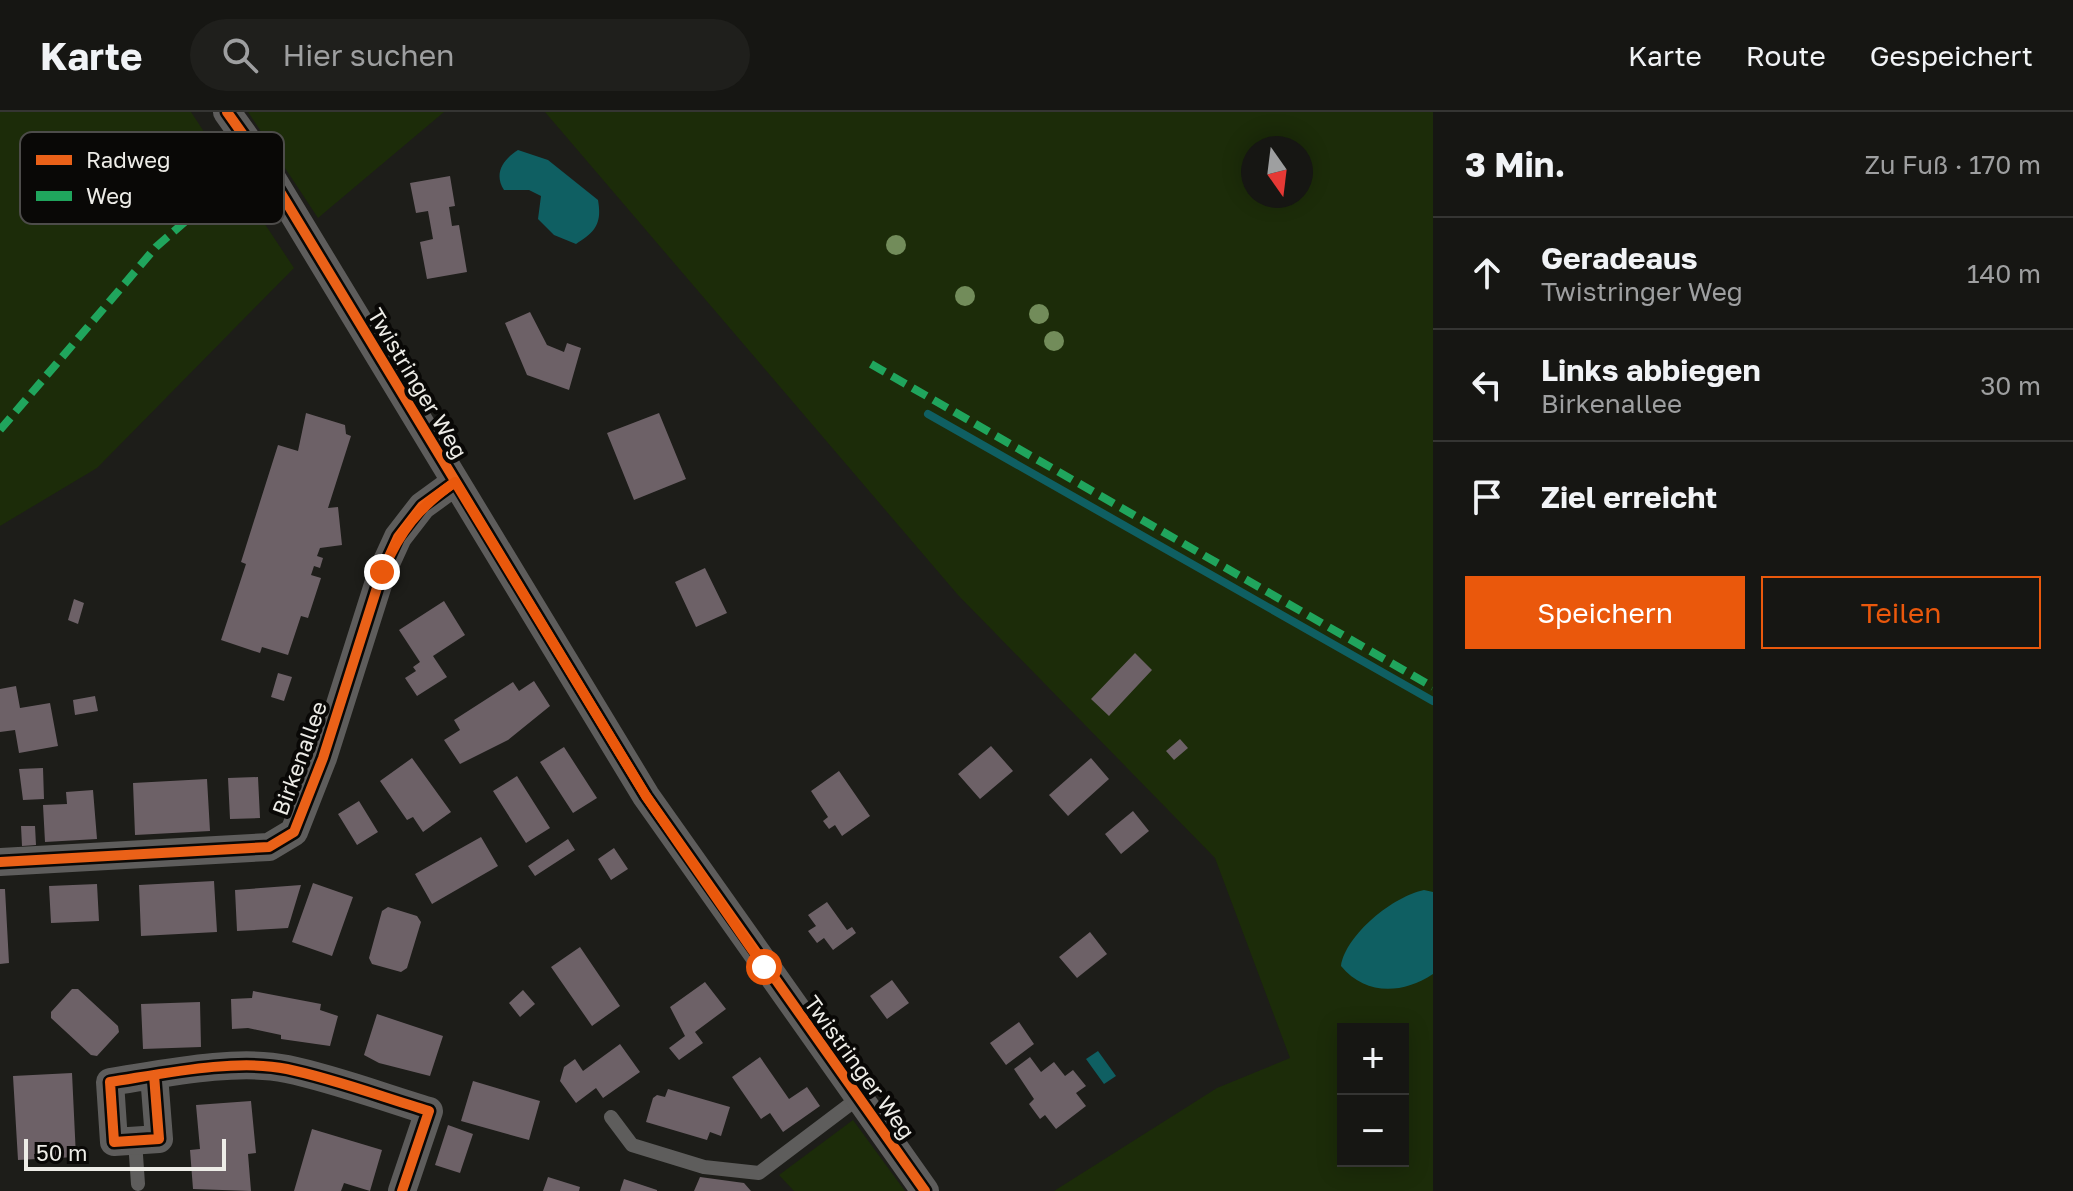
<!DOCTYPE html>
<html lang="de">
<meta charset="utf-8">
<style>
body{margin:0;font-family:"Golos Text",sans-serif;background:#1f1f1c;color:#f1f3f6}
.controls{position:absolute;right:24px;bottom:24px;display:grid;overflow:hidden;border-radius:0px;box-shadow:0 4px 20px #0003}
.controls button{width:72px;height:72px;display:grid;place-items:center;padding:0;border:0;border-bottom:2px solid #353533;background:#161613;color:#f1f3f6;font:40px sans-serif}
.compass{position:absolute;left:1241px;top:24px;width:72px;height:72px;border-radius:50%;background:#161613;box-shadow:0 4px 20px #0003;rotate:166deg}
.scale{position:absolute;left:24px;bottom:20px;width:202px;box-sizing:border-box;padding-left:8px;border:4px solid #edece7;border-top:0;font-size:22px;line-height:28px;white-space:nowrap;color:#edece7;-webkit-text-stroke:6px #090806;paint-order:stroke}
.stop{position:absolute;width:24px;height:24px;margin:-18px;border:6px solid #ea580c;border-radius:50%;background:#fff}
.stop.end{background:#ea580c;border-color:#fff;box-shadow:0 2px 8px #0008}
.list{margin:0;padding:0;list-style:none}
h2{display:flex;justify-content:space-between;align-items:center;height:104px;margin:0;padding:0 32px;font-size:34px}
h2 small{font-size:26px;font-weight:400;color:#9e9fa0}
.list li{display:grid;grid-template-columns:52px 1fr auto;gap:24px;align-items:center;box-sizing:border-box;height:112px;padding:0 32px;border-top:2px solid #353533}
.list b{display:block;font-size:30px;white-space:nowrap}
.list p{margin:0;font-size:26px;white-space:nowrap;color:#9e9fa0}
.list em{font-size:26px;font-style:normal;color:#9e9fa0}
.actions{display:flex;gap:16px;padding:24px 32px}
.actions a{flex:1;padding:18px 0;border:2px solid #ea580c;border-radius:0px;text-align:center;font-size:28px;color:#ea580c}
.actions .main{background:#ea580c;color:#fff}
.icon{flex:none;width:44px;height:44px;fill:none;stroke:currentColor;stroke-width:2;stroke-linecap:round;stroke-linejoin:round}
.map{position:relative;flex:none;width:1433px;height:1079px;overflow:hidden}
header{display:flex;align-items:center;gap:48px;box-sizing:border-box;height:112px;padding:0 40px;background:#161613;border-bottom:2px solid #353533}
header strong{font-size:38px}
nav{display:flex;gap:44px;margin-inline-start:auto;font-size:28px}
.search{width:560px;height:72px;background:#1f1f1c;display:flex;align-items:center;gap:20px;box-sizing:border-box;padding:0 28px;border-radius:44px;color:#9e9fa0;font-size:30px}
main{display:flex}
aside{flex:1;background:#161613}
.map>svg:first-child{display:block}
.green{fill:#1c2c09;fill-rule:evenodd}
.water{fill:#0f5f62}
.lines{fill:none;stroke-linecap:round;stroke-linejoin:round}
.stream{stroke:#0f5f62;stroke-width:8}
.building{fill:#6d6167}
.service{stroke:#5e5d5c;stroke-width:14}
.minor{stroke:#5e5d5c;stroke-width:28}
.quiet{stroke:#20a55d;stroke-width:8;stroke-dasharray:16 8;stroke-linecap:butt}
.cycleway-casing{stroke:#090806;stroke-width:15}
.cycleway{stroke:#ea6118;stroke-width:10}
.tree{fill:#728c5a}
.route{stroke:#ea580c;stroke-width:10}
.labels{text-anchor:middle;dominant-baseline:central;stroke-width:8;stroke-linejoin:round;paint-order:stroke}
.street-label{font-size:22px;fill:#edece7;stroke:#090806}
.key{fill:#090806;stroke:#4d4c4a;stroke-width:2}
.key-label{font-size:22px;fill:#edece7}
</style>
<header>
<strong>Karte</strong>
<div class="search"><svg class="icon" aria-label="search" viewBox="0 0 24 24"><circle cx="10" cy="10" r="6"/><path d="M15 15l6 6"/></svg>Hier suchen</div>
<nav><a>Karte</a><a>Route</a><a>Gespeichert</a></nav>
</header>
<main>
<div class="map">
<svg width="1433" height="1079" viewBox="0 0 1433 1079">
<rect width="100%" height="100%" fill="#1d1d19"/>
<path class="green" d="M0,0H191L294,156L97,356L0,414Z
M248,0H444L318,106Z
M545,0H1433V1079H1054L1217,976L1290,946L1215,746L958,483ZM1253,36H1301V84H1253ZM1343,917H1403V1049H1343Z
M853,1008L905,1079H794L779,1063Z"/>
<path class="water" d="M518,38L548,48L598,88C602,111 596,120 576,132L554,123L538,107L541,84L529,78H504C493,61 504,47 518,38Z
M1424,778L1433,780V862C1401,883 1365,883 1341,854C1346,822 1394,784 1424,778Z
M1098,939L1116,964L1104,972L1086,947Z"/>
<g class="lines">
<path class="stream" d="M928,302L1433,589"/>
</g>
<path class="building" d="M450,64L455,94L449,95L452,114L459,113L467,160L427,167L420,130L433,127L428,99L416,101L410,71Z
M530,200L547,233L564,240L567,231L581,236L569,278L527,263L505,211Z
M306,301L345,313L346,322L351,324L328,396L338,395L342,433L320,436L317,444L323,446L320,456L314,454L311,463L321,466L308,506L301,504L288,543L262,535L260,541L221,528L246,452L241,450L278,333L298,339Z
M659,301L686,367L634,388L607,321Z
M705,456L727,501L696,515L675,470Z
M74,487L84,491L78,512L68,508Z
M444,489L465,523L433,544L447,565L417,584L405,566L416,559L413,555L420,550L399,518Z
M1135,541L1152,558L1109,604L1091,587Z
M278,561L292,565L284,589L271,585Z
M534,569L550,594L508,628L460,652L444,628L460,618L454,608L513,570L519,579Z
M16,574L20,596L50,591L58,634L19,641L15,618L0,620V577Z
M95,584L98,599L75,603L73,588Z
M1180,627L1188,636L1174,648L1166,639Z
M991,634L1013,659L980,687L958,662Z
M564,635L597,686L573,701L540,650Z
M412,646L451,700L423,720L413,705L407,708L380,669Z
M1091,646L1109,667L1068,704L1049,683Z
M43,656L44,687L23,688L19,657Z
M839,659L870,704L842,724L835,713L829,717L823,709L828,705L811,679Z
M517,664L550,716L526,731L493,679Z
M258,665L260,706L230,707L228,666Z
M207,667L210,719L135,723L133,671Z
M93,678L97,727L45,730L43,693L67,692L66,680Z
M359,689L378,720L357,733L338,702Z
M1133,699L1149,719L1121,742L1105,722Z
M21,714H35L36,733L22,734Z
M481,725L498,754L432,792L415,762Z
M568,727L575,738L535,764L528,754Z
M614,736L628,757L611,768L598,747Z
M214,769L217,820L141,824L139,773Z
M313,771L353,785L332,844L292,830Z
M97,772L99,809L51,811L49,774Z
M301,773L288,816L237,819L235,778Z
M0,777H5L9,851L0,852Z
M827,790L847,818L852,815L856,821L833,838L824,826L817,831L808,819L816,814L808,803Z
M388,795L417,804L421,810L407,856L401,860L372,852L369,846L382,799Z
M1090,820L1107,842L1077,866L1059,845Z
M580,835L620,894L592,914L551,855Z
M892,868L909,891L887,907L870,884Z
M705,870L726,897L695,920L703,931L679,948L669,936L685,924L670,895Z
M72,877H78L118,914L119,920L97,944L91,943L51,906V900Z
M523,878L535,892L520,905L509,891Z
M253,879L321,892L320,898L338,904L330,934L281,927V923L248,916L232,917L231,887L252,886Z
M200,890L201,935L143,937L141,892Z
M377,902L443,924L430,964L379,951L364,943Z
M1019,910L1034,932L1006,953L990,931Z
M620,932L640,960L603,986L596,976L576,991L560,969L564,955L575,947L583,959Z
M760,945L789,987L807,975L820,994L783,1020L770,1001L761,1007L732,965Z
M1030,945L1041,960L1054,950L1065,964L1073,958L1086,974L1076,981L1086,994L1056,1017L1045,1003L1040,1007L1029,992L1034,987L1014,957Z
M72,961L76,1045L18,1048L13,964Z
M473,969L540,989L529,1028L461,1009Z
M668,977L730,995L721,1024L710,1020L707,1028L646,1010L653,986L657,983L665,985Z
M251,989L256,1041L248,1042L251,1079L193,1077L190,1038L200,1037L196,993Z
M448,1013L473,1022L460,1061L435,1053Z
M312,1017L382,1038L370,1079L344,1071L341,1079H294Z
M548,1065L580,1075L579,1079H543Z
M700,1065L744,1071L751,1079H694Z
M624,1067L657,1078V1079H620Z"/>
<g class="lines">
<path class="service" d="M611,1005L632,1033L704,1055L759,1061L857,987
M135,1029L138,1072"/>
<path class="minor" d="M227,0L259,45L646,684L925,1079
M0,750L269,735L294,720L323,646L382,460L398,425L422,394L455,370
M154,963L159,1027L114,1030L110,970C162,962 236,946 287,957C335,967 382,985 429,999L402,1079"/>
<path class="quiet" d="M871,252L1433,575
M0,318L156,135L259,45"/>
<g class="cycleway-casing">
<path id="cycleway" d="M227,0L259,45L646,684L925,1079
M0,750L269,735L294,720L323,646L382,460L398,425L422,394L455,370
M154,963L159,1027L114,1030L110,970C162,962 236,946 287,957C335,967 382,985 429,999L402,1079"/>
</g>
<use href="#cycleway" class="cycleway"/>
</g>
<g class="tree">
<circle cx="896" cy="133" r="10"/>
<circle cx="965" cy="184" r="10"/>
<circle cx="1039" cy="202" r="10"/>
<circle cx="1054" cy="229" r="10"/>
</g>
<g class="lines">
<path class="route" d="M382,460C401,418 417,397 455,370L646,684L764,855"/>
</g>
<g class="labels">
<g class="street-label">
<text transform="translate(418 271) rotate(59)">Twistringer Weg</text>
<text transform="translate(299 646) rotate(-70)">Birkenallee</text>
<text transform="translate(860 955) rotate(54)">Twistringer Weg</text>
</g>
</g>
<rect x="20" y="20" width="264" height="92" rx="12" class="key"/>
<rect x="36" y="43" width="36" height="10" fill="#ea6118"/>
<rect x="36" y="79" width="36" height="10" fill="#20a55d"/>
<g class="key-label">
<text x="86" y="56">Radweg</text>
<text x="86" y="92">Weg</text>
</g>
</svg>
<div class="controls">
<button>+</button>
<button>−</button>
</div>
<svg class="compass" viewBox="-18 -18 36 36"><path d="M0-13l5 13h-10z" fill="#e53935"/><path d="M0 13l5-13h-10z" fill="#9e9fa0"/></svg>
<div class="scale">50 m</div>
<div class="stop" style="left:764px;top:855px"></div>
<div class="stop end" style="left:382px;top:460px"></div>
</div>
<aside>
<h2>3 Min.<small>Zu Fuß · 170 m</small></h2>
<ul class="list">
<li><svg class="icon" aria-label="ahead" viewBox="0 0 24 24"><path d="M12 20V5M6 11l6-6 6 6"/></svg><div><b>Geradeaus</b><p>Twistringer Weg</p></div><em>140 m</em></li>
<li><svg class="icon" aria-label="left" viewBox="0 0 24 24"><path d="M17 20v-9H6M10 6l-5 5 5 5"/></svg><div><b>Links abbiegen</b><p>Birkenallee</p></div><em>30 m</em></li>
<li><svg class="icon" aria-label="arrive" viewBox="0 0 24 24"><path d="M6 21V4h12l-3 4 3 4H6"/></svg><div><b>Ziel erreicht</b></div></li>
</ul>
<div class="actions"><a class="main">Speichern</a><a>Teilen</a></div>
</aside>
</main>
